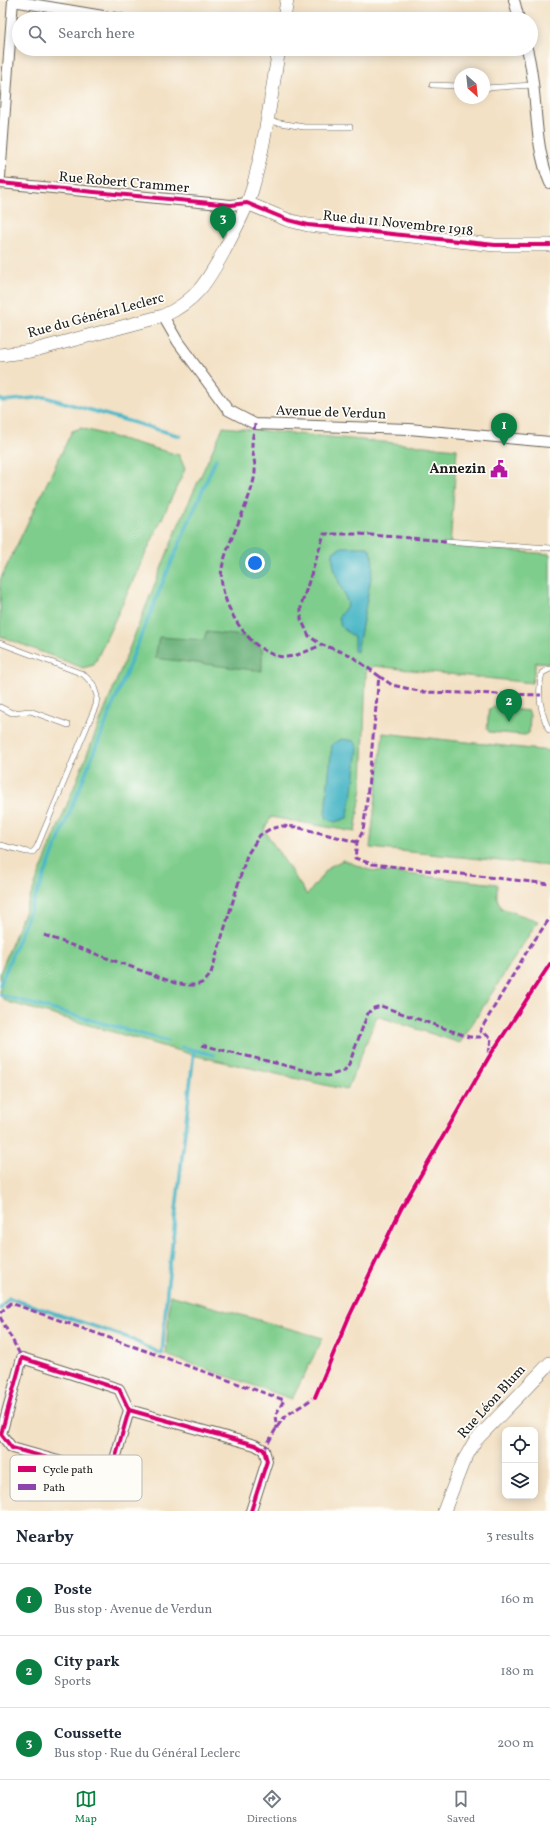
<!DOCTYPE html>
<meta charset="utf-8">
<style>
body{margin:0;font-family:Vollkorn,serif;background:#f2f2f3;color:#1f2937}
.controls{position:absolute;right:12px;bottom:12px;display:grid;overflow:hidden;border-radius:8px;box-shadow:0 2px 10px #0003}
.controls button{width:36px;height:36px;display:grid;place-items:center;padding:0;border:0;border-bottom:1px solid #e0e1e3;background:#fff;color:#1f2937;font:20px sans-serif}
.compass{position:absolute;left:454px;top:68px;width:36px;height:36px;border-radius:50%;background:#fff;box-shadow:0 2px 10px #0003;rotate:153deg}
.you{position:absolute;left:255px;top:563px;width:14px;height:14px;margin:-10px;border:3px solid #fff;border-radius:50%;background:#1a73e8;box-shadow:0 0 0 6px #1a73e833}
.badge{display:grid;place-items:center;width:26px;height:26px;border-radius:50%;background:#0b8043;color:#fff;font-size:13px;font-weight:700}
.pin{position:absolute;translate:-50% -33px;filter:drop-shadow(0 1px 2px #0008)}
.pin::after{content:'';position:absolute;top:21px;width:14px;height:12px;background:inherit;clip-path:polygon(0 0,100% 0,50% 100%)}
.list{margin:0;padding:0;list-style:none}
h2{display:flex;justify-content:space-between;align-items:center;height:52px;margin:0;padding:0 16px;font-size:17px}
h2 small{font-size:13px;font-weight:400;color:#747a83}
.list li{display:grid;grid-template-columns:26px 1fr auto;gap:12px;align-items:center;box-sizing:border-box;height:72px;padding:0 16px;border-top:1px solid #e0e1e3}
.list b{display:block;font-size:15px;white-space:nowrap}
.list p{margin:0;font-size:13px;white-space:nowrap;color:#747a83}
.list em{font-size:13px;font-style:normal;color:#747a83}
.icon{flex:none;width:22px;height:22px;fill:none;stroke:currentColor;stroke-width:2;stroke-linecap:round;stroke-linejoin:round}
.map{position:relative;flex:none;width:550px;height:1511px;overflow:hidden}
.search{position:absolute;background:#fff;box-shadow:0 2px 10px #0003;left:12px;right:12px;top:12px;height:44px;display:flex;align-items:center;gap:10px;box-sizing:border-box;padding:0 14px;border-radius:22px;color:#747a83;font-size:15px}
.sheet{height:268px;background:#fff}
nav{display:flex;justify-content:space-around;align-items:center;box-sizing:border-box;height:56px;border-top:1px solid #e0e1e3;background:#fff;font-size:11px;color:#747a83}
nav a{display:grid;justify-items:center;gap:2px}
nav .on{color:#0b8043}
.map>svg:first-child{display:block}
.green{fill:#7fcd8c;stroke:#4e7454}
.forest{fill:#67b078;stroke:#42664a}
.water{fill:#4bb7c7;stroke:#346a72}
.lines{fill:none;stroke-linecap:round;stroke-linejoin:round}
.stream{stroke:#4bb7c7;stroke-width:3.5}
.service-casing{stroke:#676157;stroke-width:6}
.minor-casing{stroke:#676157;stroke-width:12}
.tertiary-casing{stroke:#676157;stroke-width:14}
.service{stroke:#fff;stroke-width:5}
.minor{stroke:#fff;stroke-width:10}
.tertiary{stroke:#fff;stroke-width:13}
.quiet{stroke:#8e44ad;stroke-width:3;stroke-dasharray:6 3;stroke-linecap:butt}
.cycleway-casing{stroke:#fdfcf7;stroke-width:6}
.cycleway{stroke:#d6006c;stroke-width:4}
.labels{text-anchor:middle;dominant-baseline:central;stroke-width:3.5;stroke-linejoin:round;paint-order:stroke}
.street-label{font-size:14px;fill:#1c1c1c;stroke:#fdfcf7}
.poi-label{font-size:14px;font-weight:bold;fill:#1c1c1c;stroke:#fdfcf7;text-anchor:end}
.key{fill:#fdfcf7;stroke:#bab9b5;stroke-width:1}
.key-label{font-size:11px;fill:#1c1c1c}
</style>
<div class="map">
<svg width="550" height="1511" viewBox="0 0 550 1511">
<rect width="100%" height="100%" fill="#fdfcf7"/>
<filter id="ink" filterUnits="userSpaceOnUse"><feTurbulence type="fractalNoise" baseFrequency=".025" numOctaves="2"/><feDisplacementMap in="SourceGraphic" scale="8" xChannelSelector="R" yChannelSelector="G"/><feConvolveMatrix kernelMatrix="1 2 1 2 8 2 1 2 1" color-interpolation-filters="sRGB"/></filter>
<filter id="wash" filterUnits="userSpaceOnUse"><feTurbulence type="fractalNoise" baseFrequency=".012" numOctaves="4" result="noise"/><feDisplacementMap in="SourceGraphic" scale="16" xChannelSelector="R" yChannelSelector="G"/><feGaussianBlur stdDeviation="0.9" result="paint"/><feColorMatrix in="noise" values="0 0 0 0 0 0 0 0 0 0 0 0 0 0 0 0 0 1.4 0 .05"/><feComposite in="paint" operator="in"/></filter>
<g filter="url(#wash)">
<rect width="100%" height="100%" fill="#f3e1c5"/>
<path class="green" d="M223,427L457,449L450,546L550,554V663L536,662L532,683L374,666L366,672L362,787L355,832L271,817L264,830L307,895L329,867L343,860L369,870L497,884V898L501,908L538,921L460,1043L377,1016L347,1090L197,1056L8,1002L0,996V973L178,526Z
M81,428L179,455L185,469L94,665L83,668L0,636V580L72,431Z
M493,707L528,711L530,715L529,733L525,735L489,732L487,729L489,709Z
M383,733L550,751V866L370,848Z
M170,1295L323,1338L292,1399L166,1355Z"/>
<path class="forest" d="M206,632L243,636L262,649V671L155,658L159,637L204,640Z"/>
<path class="water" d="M342,547H368L372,554L373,567L357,652L354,651V637L341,627L339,617L348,604C342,587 331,571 333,552Z
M342,739L354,741L358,747L353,791L347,818L335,822L327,819L325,813L332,744Z"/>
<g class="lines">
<path class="stream" d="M0,399L3,401L45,397L180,436
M0,985L162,584L216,459
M0,995L167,1041
M182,1047L214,1055
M0,1309L9,1298L126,1337L162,1354L167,1291L194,1050"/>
</g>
</g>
<g filter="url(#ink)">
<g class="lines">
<g class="service-casing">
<path id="service" d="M432,85L460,86
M484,88L534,85
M268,121L304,127H350
M446,541L550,548
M0,643L83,674L93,684L97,696L96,705L37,847L33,852H27L0,845
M0,707L12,713L30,711L68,725
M549,730C541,713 537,692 542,673L550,669"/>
</g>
<g class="minor-casing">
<path id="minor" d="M514,0L519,19
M13,1L121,19
M527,49C539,93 532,141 550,183
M0,177L13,0
M0,183L231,205L247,203
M163,316L178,342L228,410L255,424L409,429L550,442
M129,1410L112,1470L104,1474L12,1448L1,1434L22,1358L119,1389L129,1410L255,1445L264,1450L267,1461L251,1511"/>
</g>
<g class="tertiary-casing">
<path id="tertiary" d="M284,19L287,0
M247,203L288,220L308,225L495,245H550
M0,355L31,351L163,316C196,301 207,282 224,251C234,231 246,211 252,190C265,144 271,96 279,49
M444,1511L463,1462L475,1441L550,1363"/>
</g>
<use href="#service" class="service"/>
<use href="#minor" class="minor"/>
<use href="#tertiary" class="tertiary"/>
<path class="quiet" d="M255,424C254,431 252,439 252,446C253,457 257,467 254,479C247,510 229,537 222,568C216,600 250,656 285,657C297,657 311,649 322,645
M446,541L360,534H324L301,606V619L309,636L320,644L350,655L379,676L366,809L363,831L357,842L355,858L372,864L550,884
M379,676L392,685L423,692L541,695
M44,935L175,983C190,986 203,988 211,973L247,855L260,835L270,829L282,826L296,827L357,842
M202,1045L328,1076L344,1071L349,1064L368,1013L374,1008L381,1006L469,1037H480L484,1034
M489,1054L491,1038L480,1031L529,948L550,918
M0,1313L11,1303L284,1400L275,1416L277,1429
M0,1317L22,1358
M264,1450C271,1439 277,1424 286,1416C293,1410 314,1400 316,1394"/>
<g class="cycleway-casing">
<path id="cycleway" d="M0,183L231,205L247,203L288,220L308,225L495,245H550
M315,1397L349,1317L401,1209L489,1057L550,964
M129,1410L112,1470L104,1474L12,1448L1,1434L22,1358L119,1389L129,1410L255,1445L264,1450L267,1461L251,1511"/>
</g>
<use href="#cycleway" class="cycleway"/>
</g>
</g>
<defs>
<g id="civic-bare" transform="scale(1.38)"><path d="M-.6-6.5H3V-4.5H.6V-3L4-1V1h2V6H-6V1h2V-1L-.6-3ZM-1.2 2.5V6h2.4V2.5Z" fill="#b5179e" stroke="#fdfcf7" stroke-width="2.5" paint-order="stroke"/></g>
</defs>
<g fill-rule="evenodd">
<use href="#civic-bare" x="499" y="469"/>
</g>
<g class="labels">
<g class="street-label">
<text transform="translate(124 183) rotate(5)">Rue Robert Crammer</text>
<text transform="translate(398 224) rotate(6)">Rue du 11 Novembre 1918</text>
<text transform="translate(96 316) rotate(-15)">Rue du Général Leclerc</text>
<text transform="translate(331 413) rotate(2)">Avenue de Verdun</text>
<text transform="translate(492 1402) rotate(-48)">Rue Léon Blum</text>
</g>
<g class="poi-label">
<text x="486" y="469">Annezin</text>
</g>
</g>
<rect x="10" y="1455" width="132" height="46" rx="6" class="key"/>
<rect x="18" y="1466" width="18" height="6" fill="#d6006c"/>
<rect x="18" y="1484" width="18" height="6" fill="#8e44ad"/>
<g class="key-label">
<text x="43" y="1473">Cycle path</text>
<text x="43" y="1491">Path</text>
</g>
</svg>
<div class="controls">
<button><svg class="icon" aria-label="locate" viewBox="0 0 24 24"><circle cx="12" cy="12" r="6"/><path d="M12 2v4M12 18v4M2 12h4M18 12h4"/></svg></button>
<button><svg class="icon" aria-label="layers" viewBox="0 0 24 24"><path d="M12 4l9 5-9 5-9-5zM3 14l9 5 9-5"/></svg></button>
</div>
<svg class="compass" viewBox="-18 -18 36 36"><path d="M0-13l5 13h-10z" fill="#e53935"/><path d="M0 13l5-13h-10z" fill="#747a83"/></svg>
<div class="you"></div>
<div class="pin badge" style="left:504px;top:446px">1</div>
<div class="pin badge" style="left:509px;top:722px">2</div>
<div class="pin badge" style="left:223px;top:239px">3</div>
<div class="search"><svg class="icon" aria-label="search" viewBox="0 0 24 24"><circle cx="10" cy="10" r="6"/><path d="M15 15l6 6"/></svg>Search here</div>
</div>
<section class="sheet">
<h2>Nearby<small>3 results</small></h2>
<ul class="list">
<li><span class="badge">1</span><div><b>Poste</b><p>Bus stop · Avenue de Verdun</p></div><em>160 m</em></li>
<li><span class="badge">2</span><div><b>City park</b><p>Sports</p></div><em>180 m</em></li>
<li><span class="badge">3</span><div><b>Coussette</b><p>Bus stop · Rue du Général Leclerc</p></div><em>200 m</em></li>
</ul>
</section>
<nav>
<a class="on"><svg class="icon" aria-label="map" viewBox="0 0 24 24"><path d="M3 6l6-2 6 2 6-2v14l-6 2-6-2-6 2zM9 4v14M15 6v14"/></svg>Map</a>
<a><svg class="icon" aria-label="directions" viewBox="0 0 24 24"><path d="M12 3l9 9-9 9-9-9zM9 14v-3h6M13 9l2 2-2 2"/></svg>Directions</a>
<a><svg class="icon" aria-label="saved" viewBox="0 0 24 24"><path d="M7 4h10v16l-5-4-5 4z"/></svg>Saved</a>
</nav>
